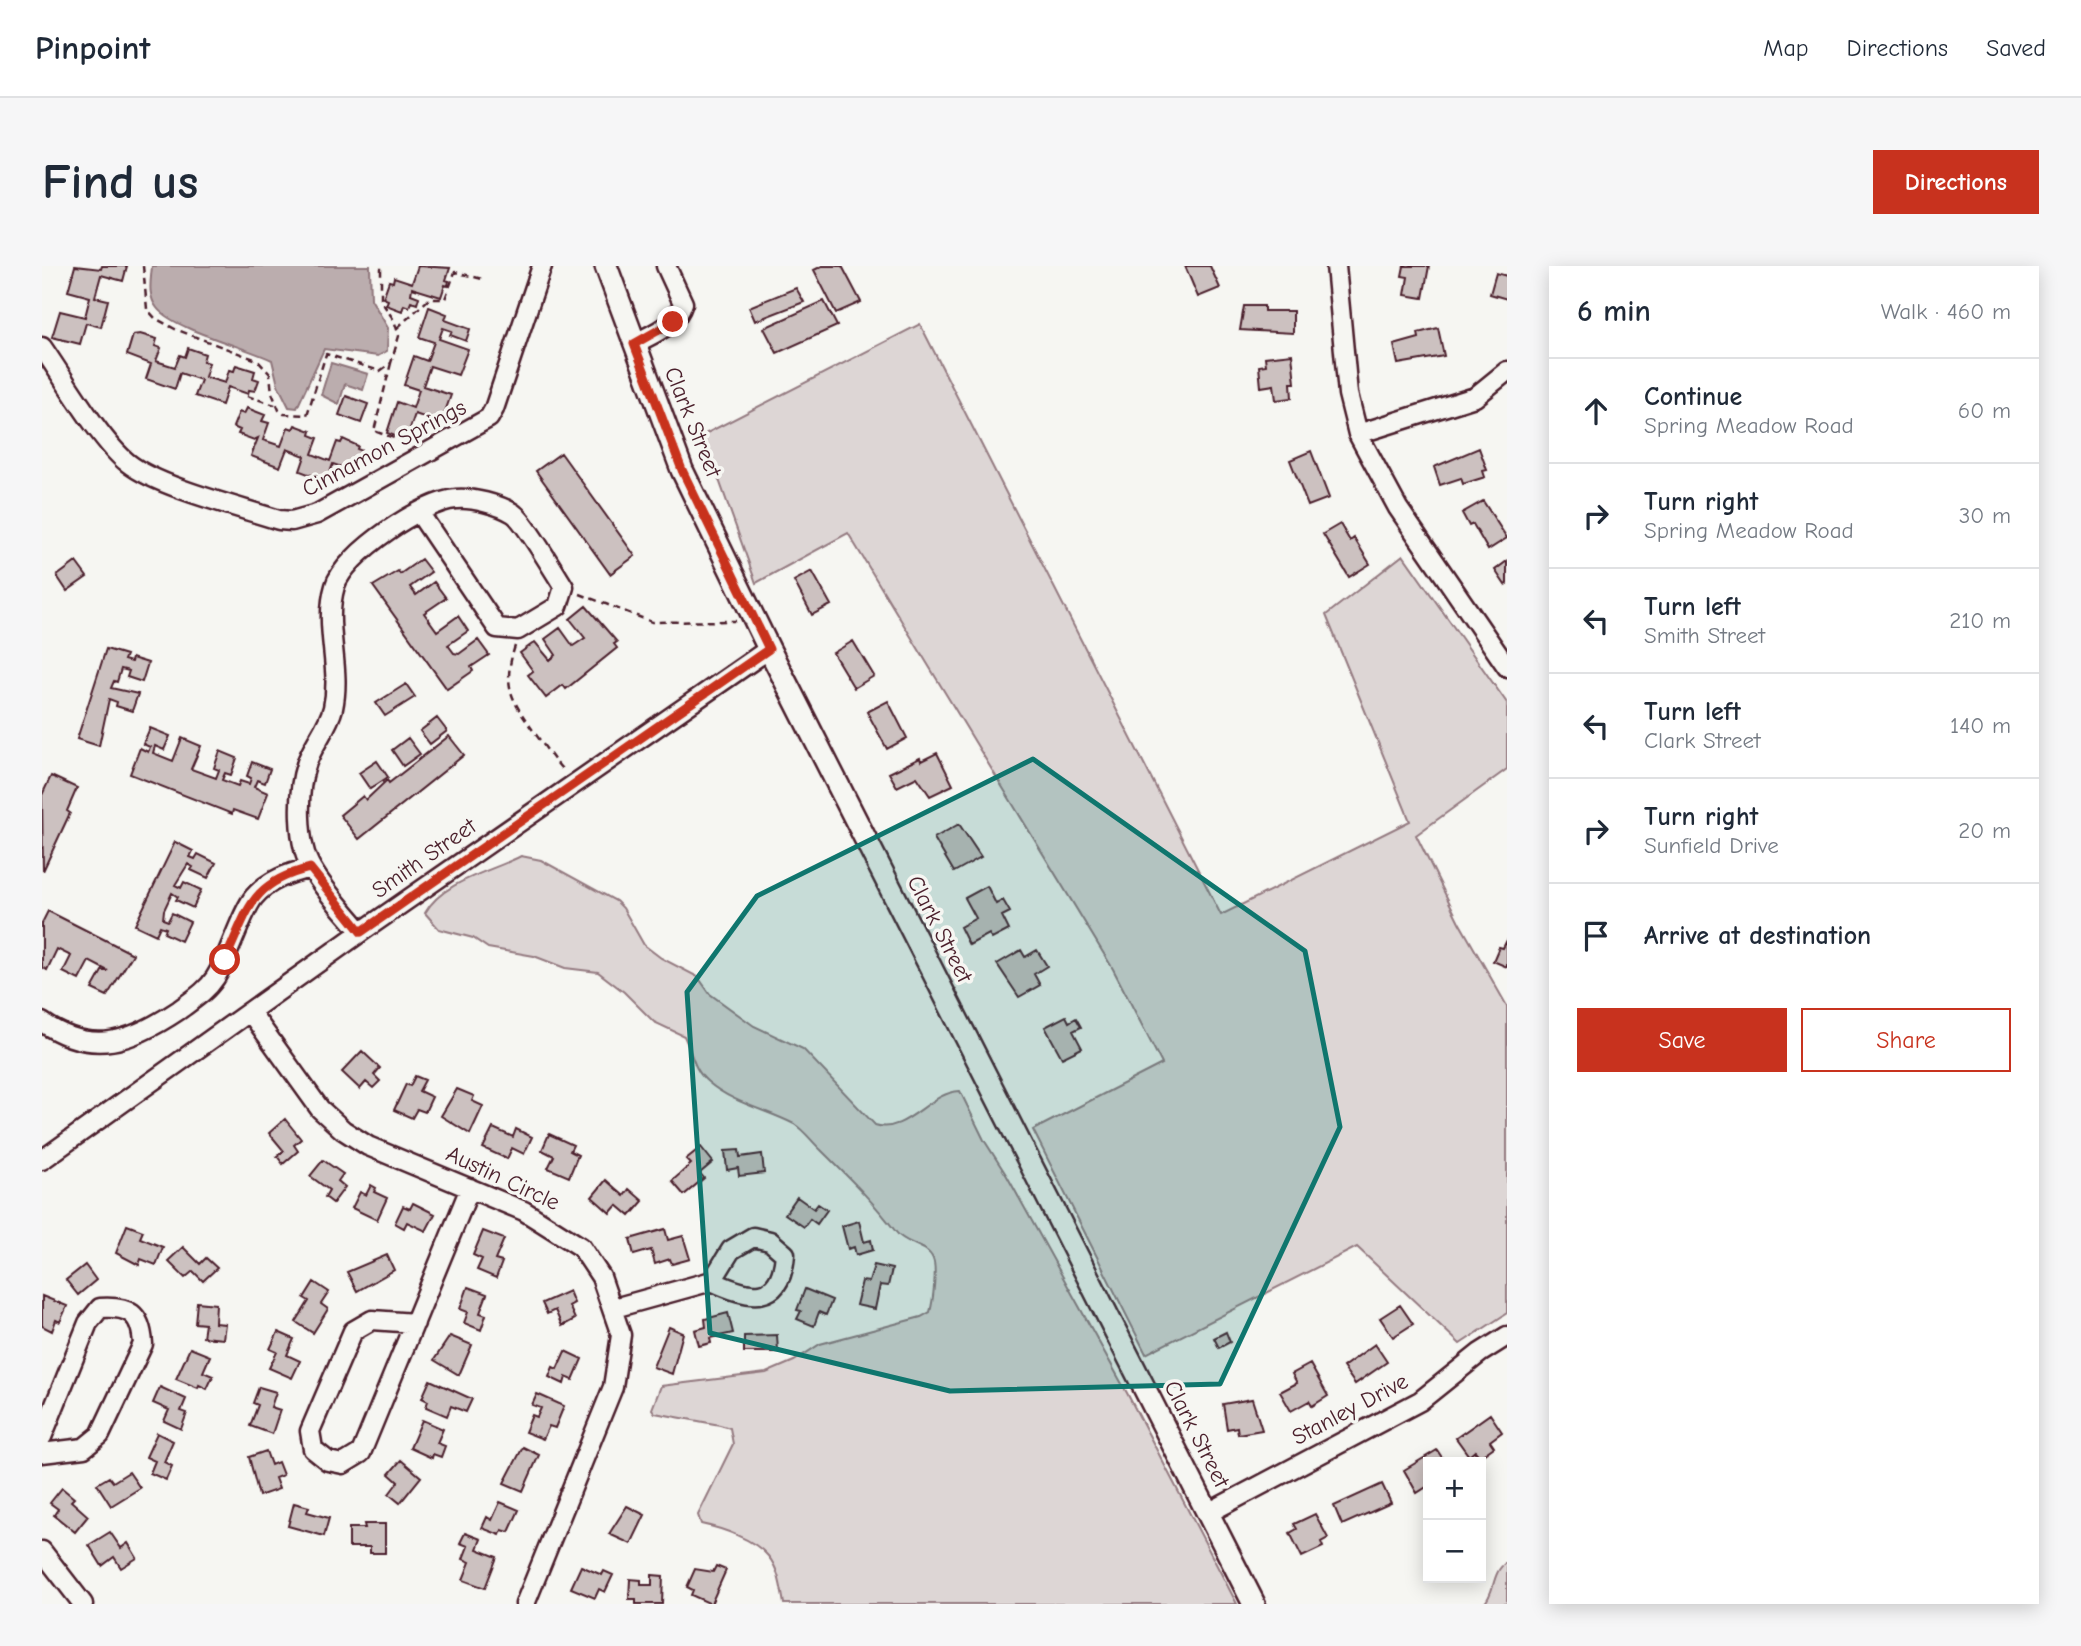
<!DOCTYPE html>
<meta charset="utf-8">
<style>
body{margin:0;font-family:"Comic Neue",sans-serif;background:#f6f6f7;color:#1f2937}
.controls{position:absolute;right:21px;bottom:21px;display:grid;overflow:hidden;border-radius:0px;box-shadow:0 4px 18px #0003}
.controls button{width:63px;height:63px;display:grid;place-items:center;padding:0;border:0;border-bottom:2px solid #e0e1e3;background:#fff;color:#1f2937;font:35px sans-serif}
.stop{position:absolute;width:21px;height:21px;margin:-16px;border:5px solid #c8321e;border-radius:50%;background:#fff}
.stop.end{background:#c8321e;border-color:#fff;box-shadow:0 2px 7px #0008}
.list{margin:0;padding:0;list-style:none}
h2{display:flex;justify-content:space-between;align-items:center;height:91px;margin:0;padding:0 28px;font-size:30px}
h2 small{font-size:23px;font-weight:400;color:#747a83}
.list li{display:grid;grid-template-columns:46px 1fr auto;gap:21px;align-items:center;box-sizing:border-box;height:105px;padding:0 28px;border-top:2px solid #e0e1e3}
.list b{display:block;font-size:26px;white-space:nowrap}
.list p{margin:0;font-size:23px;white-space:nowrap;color:#747a83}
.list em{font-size:23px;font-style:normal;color:#747a83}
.actions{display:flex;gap:14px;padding:21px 28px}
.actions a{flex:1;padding:16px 0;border:2px solid #c8321e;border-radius:0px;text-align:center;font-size:24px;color:#c8321e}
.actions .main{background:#c8321e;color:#fff}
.icon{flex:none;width:38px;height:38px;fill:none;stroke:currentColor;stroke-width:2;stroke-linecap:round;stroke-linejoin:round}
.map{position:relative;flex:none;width:1465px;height:1338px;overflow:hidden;border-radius:0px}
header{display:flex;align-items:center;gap:42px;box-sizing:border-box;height:98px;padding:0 35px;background:#fff;border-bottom:2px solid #e0e1e3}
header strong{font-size:33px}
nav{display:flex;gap:38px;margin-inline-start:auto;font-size:24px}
.intro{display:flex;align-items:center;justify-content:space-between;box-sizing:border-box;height:168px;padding:0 42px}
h1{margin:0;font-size:49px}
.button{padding:18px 32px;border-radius:0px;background:#c8321e;color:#fff;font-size:24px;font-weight:700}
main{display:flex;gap:42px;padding:0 42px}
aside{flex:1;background:#fff;border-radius:0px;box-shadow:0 4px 18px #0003}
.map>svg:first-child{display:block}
.green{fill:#ddd6d5;stroke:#947a80;stroke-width:2}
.water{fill:#bbadae;stroke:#8e747a;stroke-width:2}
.building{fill:#ccc1c0;stroke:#4a1f2b;stroke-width:2}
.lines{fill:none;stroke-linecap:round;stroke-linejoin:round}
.minor-casing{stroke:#4a1f2b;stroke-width:23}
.major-casing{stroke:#4a1f2b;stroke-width:26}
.path{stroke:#4a1f2b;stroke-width:2.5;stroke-dasharray:7 5;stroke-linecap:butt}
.minor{stroke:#f6f6f2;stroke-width:18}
.major{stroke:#f6f6f2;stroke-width:21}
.route{stroke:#c8321e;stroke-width:9}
.marked{fill:#0f766e;fill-opacity:0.2;stroke:#0f766e;stroke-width:5;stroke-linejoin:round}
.labels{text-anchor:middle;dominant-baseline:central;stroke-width:7;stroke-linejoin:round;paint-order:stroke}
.street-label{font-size:23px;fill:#4a1f2b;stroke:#f6f6f2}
</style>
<header>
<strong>Pinpoint</strong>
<nav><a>Map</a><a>Directions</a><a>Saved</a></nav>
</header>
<div class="intro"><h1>Find us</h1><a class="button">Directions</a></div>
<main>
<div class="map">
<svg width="1465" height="1338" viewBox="0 0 1465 1338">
<rect width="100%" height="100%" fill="#f6f6f2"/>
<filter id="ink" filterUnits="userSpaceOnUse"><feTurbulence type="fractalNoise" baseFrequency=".0143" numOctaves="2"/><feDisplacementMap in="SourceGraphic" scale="14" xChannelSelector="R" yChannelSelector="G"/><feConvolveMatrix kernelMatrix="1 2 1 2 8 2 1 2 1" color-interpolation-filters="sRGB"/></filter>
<g filter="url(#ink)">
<path class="green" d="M878,58L1179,649L1368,555L1284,349L1361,289L1465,437V503L1374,569L1417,656L1465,740V1047L1418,1078L1315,981L1104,1088L991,864L1120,798L1071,703L806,267L714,317L661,169Z
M479,590L499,594L574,635L581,642L602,679L619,692L656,711L668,728L712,760L761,783L833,859C864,869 887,826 918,825L942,874L965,910L1085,1127L1195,1338H742C739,1322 737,1303 726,1290C712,1273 679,1262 659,1258L656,1249L691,1178L688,1162L678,1159L613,1147L610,1143L619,1120L724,1107L752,1095L778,1078L879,1051L888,1046C891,1036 895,1002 891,993C885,978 863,979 854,966C832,936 805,910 779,884C770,876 763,865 752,858C725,844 690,837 666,816C651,804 650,786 642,770L612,756L582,726L556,706L523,702L492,690L446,682L431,672L397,663L383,647C401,615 448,606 479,590Z
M1465,1296V1338H1442C1454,1325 1449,1306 1465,1296Z"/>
<path class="water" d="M110,0H328L329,33L346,62L345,85L336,90L282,83L255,142L247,141L236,119L230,94C203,81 131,63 115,42C105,29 109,14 110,0Z
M289,97L326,108L321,124L303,118L297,138L279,129Z"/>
<path class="building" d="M33,0L59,3L60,0H85L81,15L59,9L53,31L66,34L59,61L44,57L38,78L10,71L18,45L43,51L48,31L26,25Z
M376,0L408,2L404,14L407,15L406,20L403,19L399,31L370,22L369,28L377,31L375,38L369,36L367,41L362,39L360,45L344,39L346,34L341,32L347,15L351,16L352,11L370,17Z
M780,0H800L819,36L794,47L772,4Z
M1143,0H1168L1178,22L1156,31Z
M1362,0H1387L1381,32L1363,29L1366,11L1360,10Z
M1454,7L1465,10V33L1448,28Z
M754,22L762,36L713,55L707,41Z
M782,35L795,60L735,87L722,62Z
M1202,40H1222V45H1251V67L1198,64Z
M387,41L405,48L403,54L428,63L424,75L408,69L410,65L401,62L397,73L426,83L416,109L388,100L381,120L409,129L399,157L373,148L364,174L345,167L355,136L371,142L377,124L362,119L372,90L385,95L392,76L377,71Z
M1396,62L1402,90L1356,98L1352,79L1377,72L1376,67Z
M98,68L115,73L113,80L119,82L114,95L133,101L138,89L143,91L146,82L163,88L161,95L167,97L163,111L183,117L187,104L192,105L194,99L213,105L211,112L217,114L213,125L207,124L206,128L186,121L180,139L153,130L159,114L138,107L133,123L104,113L109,98L85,89L91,69Z
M1250,88L1253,117H1249L1250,132L1234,134L1232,119L1219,121L1217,100L1224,99L1223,91Z
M304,130L326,138L319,157L297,149Z
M205,142L223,149L220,155L227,157L221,174L239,180L246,161L251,163L253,159L269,165L268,169L276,172L270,188L288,195L295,176L299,177L301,173L316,180L315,183L323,186L317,201L310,198L308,204L291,198L285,215L258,205L263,190L245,183L238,201L209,190L216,172L212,174L196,168L198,164L191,161L197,146L202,148Z
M1437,182L1445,204L1441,205L1443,211L1421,218L1419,212L1398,219L1392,201Z
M1269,185L1287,232L1266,240L1248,194Z
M519,187L593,290L568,308L494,205Z
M1441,235L1465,272L1446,284L1431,258L1427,260L1420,247Z
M1298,258L1308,275L1312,272L1328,298L1307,311L1281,268Z
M379,293L389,306L368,321L374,329L392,316L404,332L382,347L395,365L416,350L426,365L406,379L412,387L417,388L436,374L447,389L429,401L431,405L405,423L331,320L356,305L358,308Z
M1465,295V318L1463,319L1453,304Z
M34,296L45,311L25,325L15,310Z
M770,305L789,339L770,349L752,315Z
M544,340L575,376L572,378L575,382L524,423L521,419L504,432L486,409L491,405L478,387L493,376L508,394L514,389L503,373L518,362L531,380L543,372L528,353Z
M811,375L832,410L812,422L791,387Z
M64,383L84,389L82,394L89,396L90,392L106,397L100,416L85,411L87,405L79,403L75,416L72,415L69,422L96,428L90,445L74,440L75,436L67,433L57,480L35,473Z
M364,418L373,431L343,450L334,437Z
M846,435L865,472L845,483L825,446Z
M395,452L405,465L388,478L378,465Z
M108,462L128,470L122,484L113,480L111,487L131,495L140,472L159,480L149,503L174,512L177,504L172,502L178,485L195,492L189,509L183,507L180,514L196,520L198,515L207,518L209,512L205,510L210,496L228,503L223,517L215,514L212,521L226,527L216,553L191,544L190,548L88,508L98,482L106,486L108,481L101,478Z
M407,470L422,489L317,573L298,549L321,530L324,534L345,514L347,517Z
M366,472L378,488L361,500L350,484Z
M895,487L911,519L888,530L875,511L855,521L847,507L878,492L879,495Z
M335,495L346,511L328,523L317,507Z
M9,510L35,522L25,545L28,547L1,605L0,529Z
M917,558L939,591L912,606L892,572Z
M133,576L151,585L148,591L153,593L156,588L174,597L166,612L149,604L151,601L146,598L133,619L139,622L142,616L159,624L151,642L134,634L136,631L130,627L122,644L121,653L126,655L130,647L148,656L139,675L122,667L124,662L118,660L114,669L93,659Z
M945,620L954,638L961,634L968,646L960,650L967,664L950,673L947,668L927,679L918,661L934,652L923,632Z
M6,645L91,688L65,730L50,723L60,705H66L47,695L37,714L21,706L29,690L15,683L5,704L0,701V657Z
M1465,674V701L1451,695L1457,681L1461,682Z
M979,684L983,691L995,684L1005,700L992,708L998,719L977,731L955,698Z
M1024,750L1027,756L1034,752L1039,761L1031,765L1040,782L1020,792L1003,761Z
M320,785L338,802L332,809L338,815L331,822L324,816L318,823L300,806Z
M373,810L383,814L377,825L390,831L383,846L375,843L370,852L352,844L364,818L368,820Z
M415,823L432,830L430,835L441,840L428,868L399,850Z
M243,853L259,873L252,879L256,885L241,898L235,890L242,885L227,867Z
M451,862L471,871L474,863L490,871L482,888L470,882L465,893L441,882Z
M507,868L531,879L528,885L536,889L527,911L506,902L512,890L500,884Z
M659,881L671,896L658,907L662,912L642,929L630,915L649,898L644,893Z
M697,884L698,891L720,888L722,907L697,910L696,902L685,904L683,885Z
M281,894L301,908L296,915L303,921L291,937L283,931L287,924L268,910Z
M564,914L582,930L587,923L601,935L588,950L575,939L568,947L550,931Z
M329,919L334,922L332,926L345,932L335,954L310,942L318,926L324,929Z
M755,931L772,943L776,938L785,944L775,958L768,953L762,961L743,948Z
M371,937L393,948L384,965L365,956L362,962L353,957L361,940L368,943Z
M817,955L822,976L829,974L831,984L814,989L812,981L806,983L800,960Z
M85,959L101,965L98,972L121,981L114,999L99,993L97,999L74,987Z
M623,963L626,974L641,970L648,993L630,998L628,993L613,998L609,984L592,989L588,973Z
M441,965L462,973L453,994L460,996L454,1012L435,1004L440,993L431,989Z
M141,981L158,998L164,992L175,1002L161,1015L151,1005L143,1012L126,995Z
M345,989L352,1004L315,1025L305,1006Z
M43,999L54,1014L36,1029L24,1014Z
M832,999L850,1003L846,1020L838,1019L833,1043L814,1039L820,1015L827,1016Z
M272,1016L287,1026L279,1038L286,1043L271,1067L254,1056L267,1035L262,1032Z
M426,1021L445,1028L438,1047L444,1049L439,1064L422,1057L426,1046L418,1043Z
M763,1023L790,1034L784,1049L777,1046L772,1060L755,1053L759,1045L755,1044Z
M527,1025L532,1037L527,1040L533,1053L520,1060L513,1044L505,1048L500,1037Z
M0,1030L25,1040L18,1056L14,1054L10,1065L0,1060Z
M155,1036L174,1038L173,1057L183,1058L181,1073L161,1071L163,1058L153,1057Z
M1358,1039L1371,1058L1351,1071L1338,1052Z
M686,1047L691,1067L668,1072L669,1077L657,1080L653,1064L664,1061L663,1053Z
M627,1061L641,1067L630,1108L611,1101Z
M236,1066L252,1073L245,1089L258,1095L250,1112L227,1102L235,1086L228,1083Z
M1184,1066L1188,1076L1177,1082L1172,1072Z
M735,1069L736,1086H702V1070Z
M408,1070L430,1079L417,1109L392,1094Z
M1333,1078L1345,1096L1313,1118L1301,1101Z
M148,1082L168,1090L161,1106L171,1110L165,1123L157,1119L156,1122L134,1113Z
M523,1085L540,1093L531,1114L524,1111L522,1118L507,1111L511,1101L515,1103Z
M1268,1098L1286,1130L1270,1140L1267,1135L1249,1145L1238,1126L1255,1117L1250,1108Z
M388,1114L430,1133L424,1146L409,1140L405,1150L384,1141L386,1135L380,1132Z
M118,1121L144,1133L139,1145L145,1147L139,1163L122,1155L127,1144L111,1137Z
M217,1121L234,1126L229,1141L238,1144L230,1168L208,1160L216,1139L211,1137Z
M495,1128L522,1140L513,1162L507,1160L501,1173L483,1166L490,1149L495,1151L499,1142L490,1139Z
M1210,1133L1220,1164L1196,1168L1195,1161L1185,1163L1181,1138Z
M1448,1148L1460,1166L1448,1175L1452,1181L1438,1191L1433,1185L1427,1190L1414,1172Z
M380,1154L401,1163L395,1177L403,1180L399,1191L391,1188L390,1192L368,1182Z
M115,1167L131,1175L122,1196L130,1200L124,1214L108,1207L113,1195L104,1191Z
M481,1181L497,1189L481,1225L462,1217Z
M1395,1184L1403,1196H1386V1220L1375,1227L1362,1204Z
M224,1185L229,1199L236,1196L241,1209L233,1212L237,1223L217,1230L207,1191Z
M359,1194L379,1211L358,1237L347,1228L356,1216L347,1208Z
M87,1206L98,1222L69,1240L55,1218L67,1211L71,1216Z
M1340,1218L1349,1237L1300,1259L1292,1240Z
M20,1222L32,1232L29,1235L46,1250L33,1266L12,1249L16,1243L8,1237Z
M458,1236L477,1244L467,1266L460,1264L458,1269L440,1262L445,1251L450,1254Z
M252,1237L267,1241L265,1246L287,1252L282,1270L246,1260Z
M585,1240L603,1249L589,1278L567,1268Z
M1273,1248L1286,1272L1279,1276L1281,1281L1260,1291L1248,1267L1255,1263L1252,1258Z
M322,1258H343V1287H328V1281H307V1262H323Z
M68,1266L79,1282L86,1277L95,1292L79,1302L72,1291L60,1300L47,1279Z
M423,1267L439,1273L435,1283L455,1291L443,1322L421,1314L428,1296L421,1293L426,1280L418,1277Z
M539,1300L560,1309L562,1305L571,1309L563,1326L557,1323L553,1332L529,1322Z
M674,1300L684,1304L669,1338L649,1329L651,1324L645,1321L653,1303L671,1306Z
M610,1309L621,1310L620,1338H594V1333H587L588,1313L599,1314V1319H610Z"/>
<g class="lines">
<g class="minor-casing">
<path id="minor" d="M1294,0L1306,128L1316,168L1356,242L1465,401
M592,78C612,67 634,60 641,37L624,0
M0,81C21,111 59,176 86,197C116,221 197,241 237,254L250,255L275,248L447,152L452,143L500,0
M1316,168L1433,131L1465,105
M319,666C303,646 283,626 270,603C255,579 255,526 264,499C270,479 286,462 291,442C300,401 281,360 293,320C302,288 382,235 414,233C429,231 458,239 471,247C482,254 513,307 522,321L516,340L476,364L455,362L378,248
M209,747L278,843L301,864L326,880L482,945L539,981L559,1011L579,1069L571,1121L483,1338
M0,756C50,791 91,775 137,744C150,734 164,726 173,712C187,691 199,647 212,631C226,614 248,607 268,602
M0,894L319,666L727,383
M572,1042L670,1015C708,1033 739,1040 743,988L728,975L711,971L689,984L670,1015
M373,1057L330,1054L311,1065L268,1165L271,1183L286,1195L301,1198L319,1187L428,922
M0,1171L46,1057L58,1042C87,1040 99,1047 101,1078L58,1169L42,1182L0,1187
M1166,1247L1378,1135L1438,1087L1465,1070
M0,1285L41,1338"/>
</g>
<g class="major-casing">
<path id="major" d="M564,0L640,204L727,383L1212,1338"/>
</g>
<path class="path" d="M101,0L105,43L113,52L133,63L215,94L228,108L230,127L237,144L242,148L265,149L284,88L338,105L349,97L357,70L352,54L339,35V0
M355,62L387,33H403L413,6L440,13
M349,97L332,165L369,178
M205,130L233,139
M538,328L610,356L694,355
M473,380C459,422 471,436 495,470C504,482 511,494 522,505"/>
<use href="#minor" class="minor"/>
<use href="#major" class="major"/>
</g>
</g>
<g class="lines" filter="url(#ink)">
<path class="route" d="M183,694C207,643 208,617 268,602L319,666L727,383L640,204L592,78L631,56"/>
</g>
<path class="marked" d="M991,493L1263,685L1298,861L1178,1118L908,1125L668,1067L645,726L715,630Z"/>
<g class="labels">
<g class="street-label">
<text transform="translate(651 156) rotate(68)">Clark Street</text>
<text transform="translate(342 182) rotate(-28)">Cinnamon Springs</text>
<text transform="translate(382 592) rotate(-35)">Smith Street</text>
<text transform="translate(898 663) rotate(63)">Clark Street</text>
<text transform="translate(461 912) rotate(25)">Austin Circle</text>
<text transform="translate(1308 1143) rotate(-28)">Stanley Drive</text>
<text transform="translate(1155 1168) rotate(63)">Clark Street</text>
</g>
</g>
</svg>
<div class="controls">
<button>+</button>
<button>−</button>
</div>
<div class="stop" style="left:183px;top:694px"></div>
<div class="stop end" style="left:631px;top:56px"></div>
</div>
<aside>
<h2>6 min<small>Walk · 460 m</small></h2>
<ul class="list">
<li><svg class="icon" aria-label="ahead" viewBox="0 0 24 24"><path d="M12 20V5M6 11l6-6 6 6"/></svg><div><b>Continue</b><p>Spring Meadow Road</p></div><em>60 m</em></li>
<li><svg class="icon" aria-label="right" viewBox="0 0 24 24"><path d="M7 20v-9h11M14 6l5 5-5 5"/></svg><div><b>Turn right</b><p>Spring Meadow Road</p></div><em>30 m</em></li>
<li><svg class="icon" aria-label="left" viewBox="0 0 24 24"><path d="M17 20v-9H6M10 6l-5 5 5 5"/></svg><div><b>Turn left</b><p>Smith Street</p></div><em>210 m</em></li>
<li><svg class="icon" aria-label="left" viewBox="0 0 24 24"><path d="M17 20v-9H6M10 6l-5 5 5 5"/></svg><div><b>Turn left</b><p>Clark Street</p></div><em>140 m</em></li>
<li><svg class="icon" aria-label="right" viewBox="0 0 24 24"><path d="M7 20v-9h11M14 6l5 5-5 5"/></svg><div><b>Turn right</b><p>Sunfield Drive</p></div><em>20 m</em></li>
<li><svg class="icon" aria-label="arrive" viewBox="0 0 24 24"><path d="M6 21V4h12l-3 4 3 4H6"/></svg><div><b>Arrive at destination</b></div></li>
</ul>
<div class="actions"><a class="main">Save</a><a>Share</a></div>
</aside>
</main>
